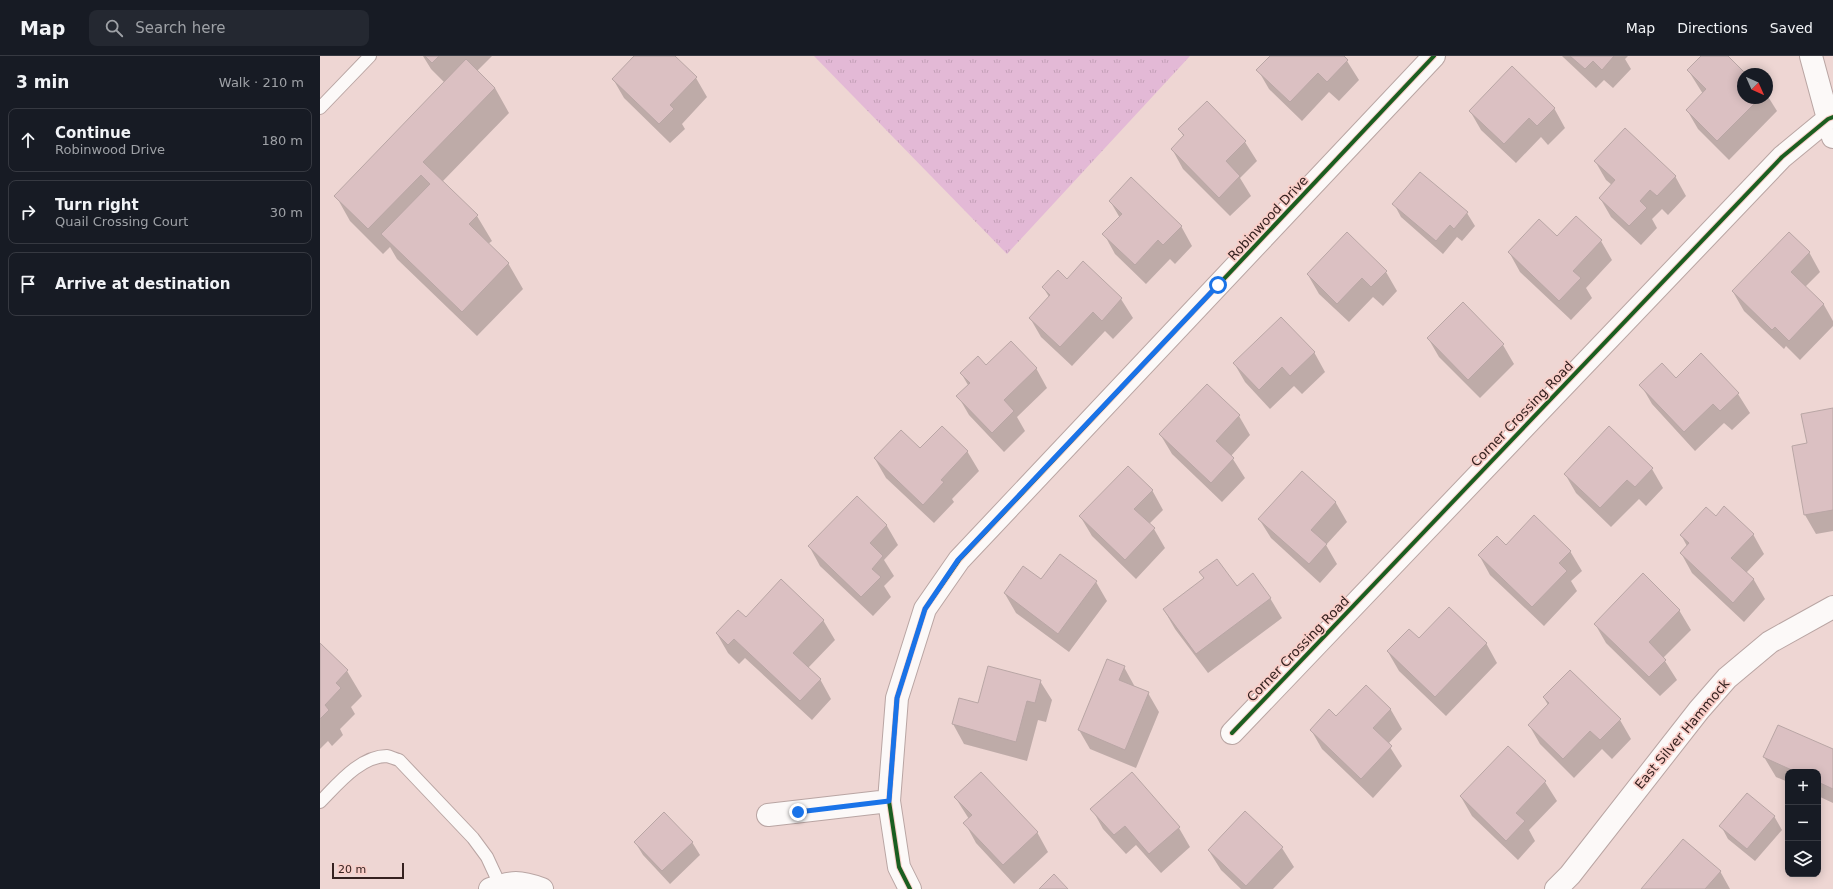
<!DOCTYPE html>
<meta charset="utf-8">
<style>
body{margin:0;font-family:"DejaVu Sans",sans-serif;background:#242831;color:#f1f3f6}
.controls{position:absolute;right:12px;bottom:12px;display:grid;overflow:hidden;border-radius:8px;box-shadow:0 2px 10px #0003}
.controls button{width:36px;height:36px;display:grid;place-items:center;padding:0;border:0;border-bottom:1px solid #363941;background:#171b24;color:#f1f3f6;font:20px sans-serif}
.compass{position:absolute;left:1417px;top:12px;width:36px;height:36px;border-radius:50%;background:#171b24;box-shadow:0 2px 10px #0003;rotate:135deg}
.scale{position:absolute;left:12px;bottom:10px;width:72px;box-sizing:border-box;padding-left:4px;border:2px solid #35211f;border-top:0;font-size:11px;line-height:14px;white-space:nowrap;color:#35211f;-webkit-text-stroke:3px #f9cec8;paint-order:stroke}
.stop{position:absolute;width:12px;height:12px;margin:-9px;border:3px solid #1a73e8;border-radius:50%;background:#fff}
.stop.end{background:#1a73e8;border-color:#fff;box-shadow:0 1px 4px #0008}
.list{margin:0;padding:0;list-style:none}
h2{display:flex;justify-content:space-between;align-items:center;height:52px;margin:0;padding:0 16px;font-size:17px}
h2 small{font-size:13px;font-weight:400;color:#9ea1a6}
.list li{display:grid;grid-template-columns:26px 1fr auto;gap:12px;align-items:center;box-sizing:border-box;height:64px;margin:0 8px 8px;padding:0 8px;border:1px solid #363941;border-radius:8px}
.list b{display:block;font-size:15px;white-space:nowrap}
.list p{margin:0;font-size:13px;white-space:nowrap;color:#9ea1a6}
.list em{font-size:13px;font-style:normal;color:#9ea1a6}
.icon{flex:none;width:22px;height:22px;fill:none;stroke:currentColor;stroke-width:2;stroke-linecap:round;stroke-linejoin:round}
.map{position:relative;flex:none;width:1513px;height:833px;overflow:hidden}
header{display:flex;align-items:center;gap:24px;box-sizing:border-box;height:56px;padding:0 20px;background:#171b24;border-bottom:1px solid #363941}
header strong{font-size:19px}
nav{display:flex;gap:22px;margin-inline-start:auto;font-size:14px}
.search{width:280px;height:36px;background:#242831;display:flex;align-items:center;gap:10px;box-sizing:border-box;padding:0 14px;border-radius:8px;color:#9ea1a6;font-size:15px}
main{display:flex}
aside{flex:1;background:#171b24}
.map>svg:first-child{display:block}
.grass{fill:url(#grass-tufts)}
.shadow{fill:#0003}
.building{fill:#dbc0c2;stroke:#b9a6a5}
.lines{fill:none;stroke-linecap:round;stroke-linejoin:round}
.service-casing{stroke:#b9a5a3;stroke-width:14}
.minor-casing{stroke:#b9a5a3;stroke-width:24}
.service{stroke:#fcf9f8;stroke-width:12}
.minor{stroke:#fcf9f8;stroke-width:22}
.cycleway-casing{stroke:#f9cec8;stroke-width:6}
.cycleway{stroke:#1b5e20;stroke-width:4}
.route{stroke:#1a73e8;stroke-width:5}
.labels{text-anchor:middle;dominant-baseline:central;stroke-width:3.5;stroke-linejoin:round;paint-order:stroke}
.street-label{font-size:13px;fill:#35211f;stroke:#f9cec8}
</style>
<header>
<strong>Map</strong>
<div class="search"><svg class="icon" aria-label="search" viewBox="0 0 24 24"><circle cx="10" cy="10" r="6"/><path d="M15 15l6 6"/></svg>Search here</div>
<nav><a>Map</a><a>Directions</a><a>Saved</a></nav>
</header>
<main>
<aside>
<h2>3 min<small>Walk · 210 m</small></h2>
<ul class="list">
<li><svg class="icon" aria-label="ahead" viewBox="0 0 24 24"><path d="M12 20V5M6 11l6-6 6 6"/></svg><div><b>Continue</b><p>Robinwood Drive</p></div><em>180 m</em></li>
<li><svg class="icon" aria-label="right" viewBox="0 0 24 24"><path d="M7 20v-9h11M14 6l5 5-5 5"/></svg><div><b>Turn right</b><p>Quail Crossing Court</p></div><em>30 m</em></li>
<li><svg class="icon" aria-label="arrive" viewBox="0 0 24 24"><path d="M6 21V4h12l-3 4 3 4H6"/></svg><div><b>Arrive at destination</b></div></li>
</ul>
</aside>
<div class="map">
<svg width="1513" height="833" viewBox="0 0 1513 833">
<defs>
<pattern id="grass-tufts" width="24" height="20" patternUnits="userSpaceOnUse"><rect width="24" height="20" fill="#e3b9d6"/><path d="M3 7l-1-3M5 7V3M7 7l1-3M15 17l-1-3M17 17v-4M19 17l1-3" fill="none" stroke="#c39fb7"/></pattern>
</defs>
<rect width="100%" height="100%" fill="#eed6d3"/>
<path class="grass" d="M494,0H870L687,198Z"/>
<path class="shadow" d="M103,0H172L157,15L175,32L189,57L122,126L157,160L172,185L168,188L188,207L203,233L157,280L77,203L70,191L63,198L30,165L16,140L125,27L111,13Z
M315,0H353L376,22L387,41L362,68L365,73L350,87L304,42L293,23Z
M951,0H1022L1027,5L1039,24L1019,45L1009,36L982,65L949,33L938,14Z
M1242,0H1308L1305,3L1311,13L1293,32L1284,24L1276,32Z
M1383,0H1407L1426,18H1423V42H1447V39L1457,55L1409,104L1378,73L1367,54L1383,38L1368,14Z
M887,46L925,86L937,105L920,122L931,140L910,160L863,113L852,93L864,81L859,73Z
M1234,52L1245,72L1228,89L1221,81L1196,107L1161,74L1150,55Z
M1275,105L1355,120L1366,140L1348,159L1342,153L1332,163L1337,172L1321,189L1291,161L1280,142L1292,129L1286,124Z
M790,145L861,170L872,190L855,208L850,203L826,228L795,198L784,178L800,162Z
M1074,148L1147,157L1155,170L1142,185L1137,181L1123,198L1081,161Z
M1237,181L1281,185L1292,204L1266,232L1272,242L1251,264L1200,216L1189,196Z
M1489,196L1500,216L1485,231L1504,249L1513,265V270L1480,304L1466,290L1464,293L1424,255L1413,236Z
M763,207L801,243L813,262L793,283L785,275L752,310L721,281L710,262L729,241L723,231L747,224Z
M1066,216L1077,235L1063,250L1053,241L1029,266L999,238L988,219Z
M1108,282L1183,289L1194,308L1160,342L1119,301Z
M994,296L1005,316L982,338L974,330L950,353L925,326L914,307Z
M1381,299L1418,338L1430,357L1412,374L1404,367L1375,395L1332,348L1321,329L1356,323Z
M666,310L716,312L727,332L697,361L705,375L684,396L649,359L638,340L648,329L641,317Z
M887,329L919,360L930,379L911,400L925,422L902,446L852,398L840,378Z
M1513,353V475L1496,478L1485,459L1473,391L1488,388Z
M601,394L647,395L659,415L632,443L634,446L614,467L566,422L555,403Z
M1332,413L1343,432L1326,450L1319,443L1291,471L1256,437L1245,418Z
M982,416L1016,447L1027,466L1006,489L1017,508L1000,527L951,482L939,463Z
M832,434L843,454L829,468L834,473L845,492L816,523L772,480L760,460Z
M537,441L567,470L578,489L564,504L574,520L564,530L571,541L553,560L500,510L489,490Z
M1396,461L1433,478L1444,498L1426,517L1434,524L1445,543L1424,566L1372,517L1361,497L1367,490L1361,479Z
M1186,490L1250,495L1262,515L1251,525L1257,535L1224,570L1170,519L1159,499Z
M880,516L950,542L962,562L888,617L855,573L844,554L885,523Z
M776,526L787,545L749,596L696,557L685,538Z
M1359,554L1371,574L1343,602L1357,624L1340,640L1286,587L1275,568Z
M426,562L503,564L515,584L488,612L500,623L511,643L492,664L425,602L419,608L408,597L397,578Z
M1099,584L1166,587L1177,607L1126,660L1079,615L1068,596Z
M0,588L27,615L42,640L31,651L35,658L20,673L23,679L12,690L8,685L0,693Z
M804,611L815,631L828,637L839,656L816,712L770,693L759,674Z
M720,625L732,644L726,666L718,664L707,705L644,688L633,668L639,643L659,649Z
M1046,630L1071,654L1082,673L1068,688L1082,710L1053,742L1002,693L991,674L1016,661Z
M1224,642L1300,664L1311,683L1292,703L1282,693L1254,722L1220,688L1209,669L1228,649Z
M1188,691L1225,726L1237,745L1209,774L1215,785L1198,804L1152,760L1141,741Z
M1513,694V747L1498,740V716H1468V726L1456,721L1444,701Z
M812,718L859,772L870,791L841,817L816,789L806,798L783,773L772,753Z
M635,741L717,776L728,796L694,828L656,787L645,767L649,763Z
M925,757L962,792L974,811L953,833H921L901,814L889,795Z
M1454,760L1462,774L1435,805L1408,783L1401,770Z
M315,786H372L380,799L350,828L323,799Z
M1400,815L1410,833H1322Z"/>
<path class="building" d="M105,0H119L112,7Z
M314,0H355L377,21L350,49L354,53L339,68L292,23Z
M950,0H1024L1028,4L1007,26L998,17L970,46L936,14Z
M1250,0H1294L1282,14L1273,5L1265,13Z
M1381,0H1408L1424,16L1425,15L1428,18H1423V42H1440L1397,85L1366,54L1386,33L1367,14Z
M146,3L175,32L103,106L158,159L149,168L189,207L142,256L61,178L110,128L101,119L48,173L14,140Z
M1192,10L1235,52L1217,70L1209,62L1184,88L1149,55Z
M887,45L926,85L906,105L920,120L899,142L851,93L864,79L858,73Z
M1305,72L1356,120L1337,140L1330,134L1320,145L1327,152L1309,170L1279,142L1295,124L1274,105Z
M1100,116L1148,156L1134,173L1130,169L1116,185L1072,148Z
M811,121L862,170L843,189L838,184L815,209L782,178L802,158L789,145Z
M1256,160L1282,184L1253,215L1261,222L1239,245L1188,196L1219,163L1237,180Z
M1027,176L1067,215L1051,231L1042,222L1017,248L987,218Z
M1469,176L1490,196L1471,216L1504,248L1469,285L1455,271L1452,274L1412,235Z
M763,205L802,242L782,265L773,256L740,291L709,262L730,239L722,231L738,214L747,223Z
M1143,246L1184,288L1148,324L1107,282Z
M961,261L995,296L970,320L962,311L939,334L913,307Z
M691,285L717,312L684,344L694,355L672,377L636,340L650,327L640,317L658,300L666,309Z
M1381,297L1419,337L1400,355L1393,348L1364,376L1319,329L1342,307L1356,322Z
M887,328L920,359L896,385L914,402L891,427L839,378Z
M1513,352V454L1484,459L1472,390L1487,387L1481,358Z
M622,370L648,395L621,424L624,426L603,449L554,402L581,374L600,392Z
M1289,370L1333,412L1315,431L1307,424L1280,452L1244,418Z
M808,410L833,434L814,453L835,472L805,504L759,460Z
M982,415L1016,446L991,474L1007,488L989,508L938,463Z
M537,440L567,469L550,487L563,500L552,513L561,521L541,541L488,490Z
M1404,450L1434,478L1411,502L1434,523L1413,547L1360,497L1369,487L1360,479L1386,451L1396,460Z
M1214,459L1251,495L1239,507L1247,515L1212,551L1158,499L1177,480L1186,489Z
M740,498L777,525L738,578L684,537L703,510L721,523Z
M897,503L917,530L933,517L951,542L876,598L843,553L884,522L879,516Z
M1323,517L1360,554L1329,586L1346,604L1329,621L1274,568Z
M461,523L504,564L473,597L501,623L480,645L414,583L408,589L396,577L418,554L426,561Z
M1129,551L1167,587L1115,641L1067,595L1089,573L1099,582Z
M0,587L28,614L16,627L21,632L5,649L9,654L0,663Z
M787,603L805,610L799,624L829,636L805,694L758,674Z
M668,610L721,624L715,647L707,645L696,686L632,668L639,642L658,647Z
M1250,614L1301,663L1280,684L1270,675L1243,703L1208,669L1229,647L1223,641Z
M1046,629L1071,653L1053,672L1072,690L1041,723L990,674L1009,653L1016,660Z
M1458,669L1513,693V733L1498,726V716H1476L1443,701Z
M1188,690L1226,725L1196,757L1205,765L1186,785L1140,740Z
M661,716L718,776L683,809L643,767L652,759L634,741Z
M812,716L860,771L829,798L805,770L794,779L770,753Z
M1427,737L1455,760L1427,793L1399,770Z
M925,755L963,791L926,830L888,794Z
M344,756L373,786L342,815L314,786Z
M1363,783L1401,815L1385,833H1321Z
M734,818L748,833H719Z"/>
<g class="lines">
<g class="service-casing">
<path id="service" d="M0,52L50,0
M0,746C17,729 40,700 67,700C71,701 75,703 79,704L153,782L167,801L180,829"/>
</g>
<g class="minor-casing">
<path id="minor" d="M1491,0L1513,81
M912,677L1462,101L1508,63L1513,61
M448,759L569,745
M170,833C192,825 200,825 222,833
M590,833L579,811L569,745L577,642L605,553L639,504L1114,0
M1236,833L1250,819L1379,654L1407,622L1450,586L1513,551"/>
</g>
<use href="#service" class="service"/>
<use href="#minor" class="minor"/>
<g class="cycleway-casing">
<path id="cycleway" d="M912,677L1462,101L1508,63L1513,61
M590,833L579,811L569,745L577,642L605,553L639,504L1114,0"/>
</g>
<use href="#cycleway" class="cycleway"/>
</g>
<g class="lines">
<path class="route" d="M478,756L569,745L577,642L605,553L638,504L898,229"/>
</g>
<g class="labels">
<g class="street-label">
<text transform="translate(948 162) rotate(-47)">Robinwood Drive</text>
<text transform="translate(1202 358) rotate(-46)">Corner Crossing Road</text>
<text transform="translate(978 593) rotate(-46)">Corner Crossing Road</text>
<text transform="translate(1362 678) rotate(-50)">East Silver Hammock</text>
</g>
</g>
</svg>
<div class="controls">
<button>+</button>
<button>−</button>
<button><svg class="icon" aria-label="layers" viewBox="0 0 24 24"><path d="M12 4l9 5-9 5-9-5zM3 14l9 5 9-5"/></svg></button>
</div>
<svg class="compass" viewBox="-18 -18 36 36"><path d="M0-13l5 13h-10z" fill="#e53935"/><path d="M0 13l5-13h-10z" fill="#9ea1a6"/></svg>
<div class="scale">20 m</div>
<div class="stop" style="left:898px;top:229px"></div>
<div class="stop end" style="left:478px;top:756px"></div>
</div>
</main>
